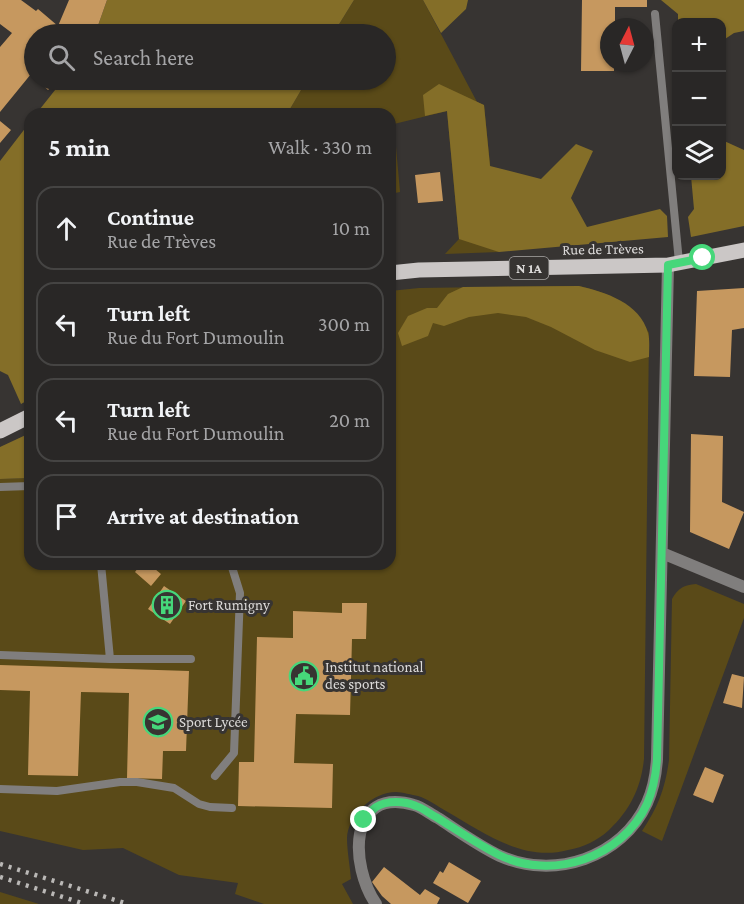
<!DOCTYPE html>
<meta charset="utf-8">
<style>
body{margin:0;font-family:"Crimson Pro",serif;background:#353332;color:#f1f3f6}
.controls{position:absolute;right:18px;top:18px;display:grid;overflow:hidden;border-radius:12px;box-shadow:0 2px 4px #0004}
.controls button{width:54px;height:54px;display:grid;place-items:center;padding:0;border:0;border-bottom:2px solid #454443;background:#292726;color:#f1f3f6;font:30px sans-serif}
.compass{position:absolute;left:600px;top:18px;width:54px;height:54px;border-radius:50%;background:#292726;box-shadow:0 2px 4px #0004;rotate:6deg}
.stop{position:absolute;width:18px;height:18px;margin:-14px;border:4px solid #46d77a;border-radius:50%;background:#fff}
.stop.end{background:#46d77a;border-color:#fff;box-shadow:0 2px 6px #0008}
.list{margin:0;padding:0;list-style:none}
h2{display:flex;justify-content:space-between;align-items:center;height:78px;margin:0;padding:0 24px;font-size:26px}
h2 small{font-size:20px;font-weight:400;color:#a5a5a7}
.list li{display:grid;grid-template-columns:39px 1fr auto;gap:18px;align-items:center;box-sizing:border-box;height:84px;margin:0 12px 12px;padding:0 12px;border:2px solid #454443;border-radius:18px}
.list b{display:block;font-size:22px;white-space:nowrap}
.list p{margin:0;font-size:20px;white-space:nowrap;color:#a5a5a7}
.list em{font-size:20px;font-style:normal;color:#a5a5a7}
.icon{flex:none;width:33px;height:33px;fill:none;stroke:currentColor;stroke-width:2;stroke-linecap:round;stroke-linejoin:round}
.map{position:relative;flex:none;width:744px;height:904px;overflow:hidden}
.search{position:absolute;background:#292726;box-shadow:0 2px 4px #0004;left:24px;top:24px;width:372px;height:66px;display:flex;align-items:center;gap:15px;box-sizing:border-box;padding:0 21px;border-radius:33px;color:#a5a5a7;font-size:22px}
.panel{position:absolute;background:#292726;box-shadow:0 2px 4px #0004;left:24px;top:108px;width:372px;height:462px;border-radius:18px}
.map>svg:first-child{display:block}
.green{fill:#5a4a18}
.forest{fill:#846e28}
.building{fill:#c6985f}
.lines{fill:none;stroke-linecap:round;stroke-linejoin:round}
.service{stroke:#807e7d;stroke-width:8}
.minor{stroke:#807e7d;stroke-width:12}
.primary{stroke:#cbc7c6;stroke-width:15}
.rail{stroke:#bab8b6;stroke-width:4.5;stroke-dasharray:3 6;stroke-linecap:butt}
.route{stroke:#46d77a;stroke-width:8}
.labels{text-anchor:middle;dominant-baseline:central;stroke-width:6;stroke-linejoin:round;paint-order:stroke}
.shield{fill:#373432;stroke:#aaa8a7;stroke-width:1.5}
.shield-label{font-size:14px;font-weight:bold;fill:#dcdad9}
.street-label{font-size:15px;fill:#dcdad9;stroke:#373432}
.poi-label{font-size:15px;fill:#dcdad9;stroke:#373432;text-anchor:start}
</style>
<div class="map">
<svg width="744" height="904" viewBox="0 0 744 904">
<rect width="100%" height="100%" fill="#373432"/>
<path class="green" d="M354,0H423L477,102L484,105L499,252L445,254L459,239L447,111L394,124L400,192L390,194V114H287L307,80H386V34H324L338,26Z
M579,286C611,294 633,302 649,333L644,759C641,788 630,810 609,830C597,841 584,847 568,850C523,862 484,833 446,811C437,806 428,799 418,796C412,795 402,792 396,792C373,792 348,815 347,838C347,851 350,866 351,879L342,884L353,904H264L235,894L238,883L179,875L123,848L83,850L0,831V479L30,478V564H390V291L419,288Z
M696,584L744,604V618L662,841L642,831C658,807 665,789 669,760L672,599C678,588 684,585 696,584Z
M0,892L39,904H0Z"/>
<path class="forest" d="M107,0H354L333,34H95Z
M423,0H468L466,9L441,33Z
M661,0H744V31L734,33L722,41V22H678V14Z
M63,80H307L287,114H36Z
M439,84L484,105L490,166L541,179L576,144L593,151L571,198L587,227L660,209L667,216L668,237L499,252L459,239L447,111L425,116L423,95Z
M30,122V399L21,404L8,375L0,371V161Z
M722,140L744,150V226L691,237L688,217L694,209L691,176H722Z
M579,286C605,292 640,303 648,333C650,340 649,349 649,357L630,362L595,350L551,327L526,317L498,313L469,317L444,326L433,323L428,336L402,346L398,333L408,316L427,308H437L448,294L463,287Z
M30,433V478L0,479V447Z"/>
<path class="building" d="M0,0H21L36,11L38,9L58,26L69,0H107L95,34H34V77L31,74L0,112V47L12,33L0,24Z
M582,0H647V7H615V27H609V63H614V71H581Z
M37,80H58L48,90Z
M0,121L11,130L0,143Z
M440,172L443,201L418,203L415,175Z
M744,288V328L732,330L730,377L694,376L697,291Z
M691,434L723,436L722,502L744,512L729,549L690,532Z
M141,564H149L161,574L151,586L135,572Z
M164,586L186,601L170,624L148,609Z
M342,603H367L366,639H352L350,715L296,714L294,763L333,764L332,808L238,806L239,762H254L257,637L293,638V611L342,613Z
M0,665L189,671L186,751H163L162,779L127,778L129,693L81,692L78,776L28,775L30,691L0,690Z
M732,674L744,677L742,708L723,703Z
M705,767L724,775L713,803L693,795Z
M449,862L481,881L468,903L433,883L440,871L443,873Z
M384,867L420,895L425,889L440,898L437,904H391L382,896L372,882Z"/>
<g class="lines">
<path class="service" d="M655,14L679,262
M0,487L30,486
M101,564L110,659
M0,655L110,659H191
M215,776L234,753L240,593L231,564
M0,789L57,791L120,782H137L174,788L199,804L210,807L232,808"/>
<path class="minor" d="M662,553L744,587
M376,904C350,866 347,786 414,805C422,807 430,814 438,818C458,831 479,846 500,856C554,880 622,858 647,803C653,790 656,774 657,759L668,265"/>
<path class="primary" d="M390,273L419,270L668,265L744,250
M0,431L30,416"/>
<path class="rail" d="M0,864L128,904
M0,877L85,904"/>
</g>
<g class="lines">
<path class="route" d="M364,820C367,816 372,810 376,807C387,800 405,801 416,806C423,808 430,814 436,817C457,830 477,844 499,855C552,881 622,858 647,804C653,790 656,774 657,759L668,265L703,258"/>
</g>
<defs>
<g id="building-ring" transform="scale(1.5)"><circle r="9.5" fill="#373432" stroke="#46d77a" stroke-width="1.5"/><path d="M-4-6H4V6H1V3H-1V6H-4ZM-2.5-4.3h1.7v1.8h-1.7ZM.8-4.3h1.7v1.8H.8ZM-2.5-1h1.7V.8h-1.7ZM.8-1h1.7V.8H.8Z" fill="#46d77a"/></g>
<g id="civic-ring" transform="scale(1.5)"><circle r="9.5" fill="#373432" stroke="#46d77a" stroke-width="1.5"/><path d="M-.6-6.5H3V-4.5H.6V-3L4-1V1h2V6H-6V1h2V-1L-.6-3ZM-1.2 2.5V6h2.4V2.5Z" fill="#46d77a"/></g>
<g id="school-ring" transform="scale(1.5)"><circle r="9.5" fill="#373432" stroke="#46d77a" stroke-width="1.5"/><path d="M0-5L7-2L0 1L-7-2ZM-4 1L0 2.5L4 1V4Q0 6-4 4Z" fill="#46d77a"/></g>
</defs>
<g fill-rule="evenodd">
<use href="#building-ring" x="167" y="605"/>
<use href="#civic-ring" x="304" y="676"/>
<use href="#school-ring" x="158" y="722"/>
</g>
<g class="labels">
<rect class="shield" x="509.5" y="257" width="39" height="22" rx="4.5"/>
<g class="shield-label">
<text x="529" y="268">N 1A</text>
</g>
<g class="street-label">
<text transform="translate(603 249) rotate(-1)">Rue de Trèves</text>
</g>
<g class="poi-label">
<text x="188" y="605">Fort Rumigny</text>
<text x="325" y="667">Institut national<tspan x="325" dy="17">des sports</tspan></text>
<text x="179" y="722">Sport Lycée</text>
</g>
</g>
</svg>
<div class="controls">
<button>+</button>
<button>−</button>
<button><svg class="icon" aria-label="layers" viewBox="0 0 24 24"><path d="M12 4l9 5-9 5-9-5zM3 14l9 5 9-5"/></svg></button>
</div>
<svg class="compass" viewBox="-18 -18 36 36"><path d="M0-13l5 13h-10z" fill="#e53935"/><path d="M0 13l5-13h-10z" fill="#a5a5a7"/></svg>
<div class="stop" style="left:703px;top:258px"></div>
<div class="stop end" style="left:364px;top:820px"></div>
<div class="search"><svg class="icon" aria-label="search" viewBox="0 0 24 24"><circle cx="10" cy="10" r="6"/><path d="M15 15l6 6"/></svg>Search here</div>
<section class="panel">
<h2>5 min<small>Walk · 330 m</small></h2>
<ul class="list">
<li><svg class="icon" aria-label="ahead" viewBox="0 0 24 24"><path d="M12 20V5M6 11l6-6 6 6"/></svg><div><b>Continue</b><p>Rue de Trèves</p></div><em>10 m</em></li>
<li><svg class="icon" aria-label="left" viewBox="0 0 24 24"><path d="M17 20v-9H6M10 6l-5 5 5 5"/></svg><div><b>Turn left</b><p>Rue du Fort Dumoulin</p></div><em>300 m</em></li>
<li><svg class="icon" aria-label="left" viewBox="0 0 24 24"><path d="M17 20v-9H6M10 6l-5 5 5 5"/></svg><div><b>Turn left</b><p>Rue du Fort Dumoulin</p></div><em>20 m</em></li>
<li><svg class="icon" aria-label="arrive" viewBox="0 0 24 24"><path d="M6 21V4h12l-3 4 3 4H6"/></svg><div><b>Arrive at destination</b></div></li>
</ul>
</section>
</div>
